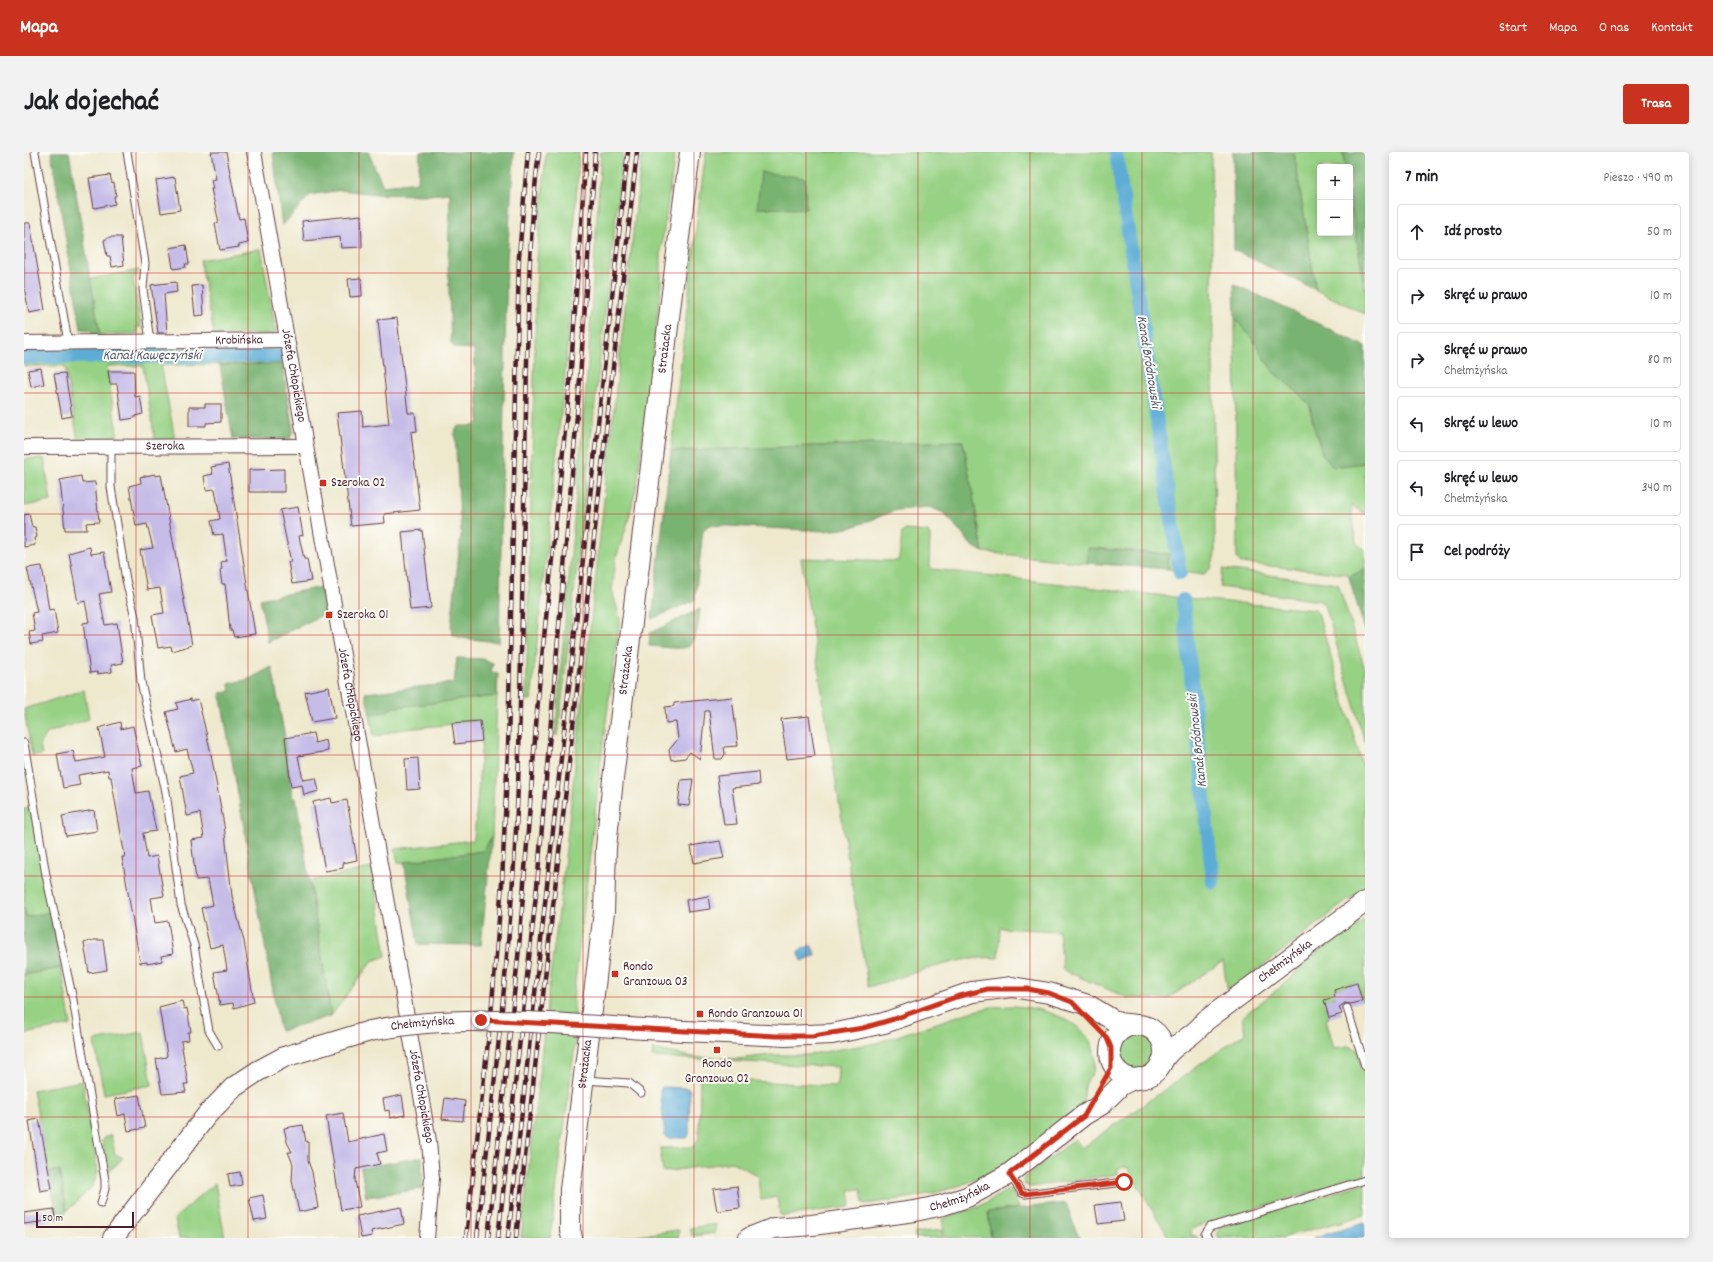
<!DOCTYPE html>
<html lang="pl">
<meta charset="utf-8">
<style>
body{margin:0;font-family:Dekko,sans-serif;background:#f2f2f2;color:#202124}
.controls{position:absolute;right:12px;top:12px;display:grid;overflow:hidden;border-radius:4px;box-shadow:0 2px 10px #0003}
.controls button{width:36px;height:36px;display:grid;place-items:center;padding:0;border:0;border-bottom:1px solid #e0e0e0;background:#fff;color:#202124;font:20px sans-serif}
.scale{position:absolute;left:12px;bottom:10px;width:98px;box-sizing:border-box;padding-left:4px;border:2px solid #4a1f2b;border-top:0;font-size:11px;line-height:14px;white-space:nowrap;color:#4a1f2b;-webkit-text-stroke:3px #fdfcf7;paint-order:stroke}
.stop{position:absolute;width:12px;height:12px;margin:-9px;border:3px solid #c8321e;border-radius:50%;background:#fff}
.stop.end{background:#c8321e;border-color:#fff;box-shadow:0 1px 4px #0008}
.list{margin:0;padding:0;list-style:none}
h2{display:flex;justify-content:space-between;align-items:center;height:52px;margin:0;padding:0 16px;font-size:17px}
h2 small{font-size:13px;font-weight:400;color:#757577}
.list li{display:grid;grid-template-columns:26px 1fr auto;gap:12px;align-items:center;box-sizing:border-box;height:56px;margin:0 8px 8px;padding:0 8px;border:1px solid #e0e0e0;border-radius:4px}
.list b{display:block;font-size:15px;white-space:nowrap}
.list p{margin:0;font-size:13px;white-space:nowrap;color:#757577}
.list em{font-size:13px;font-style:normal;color:#757577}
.icon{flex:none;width:22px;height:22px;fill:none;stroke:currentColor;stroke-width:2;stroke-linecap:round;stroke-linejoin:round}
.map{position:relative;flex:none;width:1341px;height:1086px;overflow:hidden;border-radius:4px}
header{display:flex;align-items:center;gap:24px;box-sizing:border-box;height:56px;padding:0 20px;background:#c8321e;color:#fff}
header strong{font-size:19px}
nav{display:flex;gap:22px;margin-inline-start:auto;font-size:14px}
.intro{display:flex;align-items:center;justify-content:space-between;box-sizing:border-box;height:96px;padding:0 24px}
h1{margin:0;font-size:28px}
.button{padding:10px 18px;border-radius:4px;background:#c8321e;color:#fff;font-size:14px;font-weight:700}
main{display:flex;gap:24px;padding:0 24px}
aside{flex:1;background:#fff;border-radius:4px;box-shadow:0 2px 10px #0003}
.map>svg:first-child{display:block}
.green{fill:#97d184;stroke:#707858}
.forest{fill:#79b372;stroke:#62694e}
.water{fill:#5bacd6;stroke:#526680}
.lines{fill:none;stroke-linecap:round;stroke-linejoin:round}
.canal{stroke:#5bacd6;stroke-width:14}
.building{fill:#c5bce8}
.lane-casing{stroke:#633d43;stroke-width:9}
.street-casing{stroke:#633d43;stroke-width:16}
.secondary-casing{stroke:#633d43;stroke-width:22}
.lane{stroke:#fff;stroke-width:7}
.street{stroke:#fff;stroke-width:14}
.secondary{stroke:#fff;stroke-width:20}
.rail-casing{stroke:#4a1f2b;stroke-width:4.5}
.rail{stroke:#fdfcf7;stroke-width:3;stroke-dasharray:9;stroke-linecap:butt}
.secondary-bridge-casing{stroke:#633d43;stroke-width:22;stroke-linecap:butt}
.secondary-bridge{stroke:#fff;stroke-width:20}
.route{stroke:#c8321e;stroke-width:5}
.grid{fill:none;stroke:#d62828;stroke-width:1;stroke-opacity:0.55}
.poi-dot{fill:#c8321e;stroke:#fdfcf7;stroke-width:1.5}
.labels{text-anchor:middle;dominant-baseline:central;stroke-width:4;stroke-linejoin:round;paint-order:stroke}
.street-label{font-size:13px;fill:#4a1f2b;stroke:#fdfcf7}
.poi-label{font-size:13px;fill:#4a1f2b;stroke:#fdfcf7;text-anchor:start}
.water-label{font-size:14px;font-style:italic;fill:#51576f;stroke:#fdfcf7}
</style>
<header>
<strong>Mapa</strong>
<nav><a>Start</a><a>Mapa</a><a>O nas</a><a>Kontakt</a></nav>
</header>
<div class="intro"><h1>Jak dojechać</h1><a class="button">Trasa</a></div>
<main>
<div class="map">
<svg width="1341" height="1086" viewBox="0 0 1341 1086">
<rect width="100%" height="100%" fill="#fdfcf7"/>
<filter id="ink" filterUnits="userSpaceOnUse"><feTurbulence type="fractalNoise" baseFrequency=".025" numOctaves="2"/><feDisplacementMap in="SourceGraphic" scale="8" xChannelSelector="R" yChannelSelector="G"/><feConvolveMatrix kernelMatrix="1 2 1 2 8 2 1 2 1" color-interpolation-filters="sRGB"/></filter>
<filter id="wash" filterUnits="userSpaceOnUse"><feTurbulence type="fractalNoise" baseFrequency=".012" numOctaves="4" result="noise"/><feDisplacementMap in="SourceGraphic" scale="16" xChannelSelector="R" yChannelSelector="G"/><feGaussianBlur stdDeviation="0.9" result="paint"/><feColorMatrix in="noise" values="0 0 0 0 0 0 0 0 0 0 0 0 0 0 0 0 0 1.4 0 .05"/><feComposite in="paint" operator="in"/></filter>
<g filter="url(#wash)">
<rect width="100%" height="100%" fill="#eee8cd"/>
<path class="green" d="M522,0H555L542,211L507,548H502L513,108Z
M577,0H599L534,583H531L564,212Z
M618,0H651L637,98V134L613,332L603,373L592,406L588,438L596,467L579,591L549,847L553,876L526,1086H497L526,825L536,752Z
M682,0H1187L1191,402L1187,416L1180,422L1144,417L1145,402L1065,396L1063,411L959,400L939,289L647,299L674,60Z
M1270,0H1319L1321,15H1296V81H1326V46L1341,138V162L1292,138Z
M237,97L252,180L250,182H190L176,108Z
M115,118L109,127L117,175H112L114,181L76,183L66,127Z
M1211,166L1286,254L1289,273L1327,312L1341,311V362L1327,353L1332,391L1341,398V417L1325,425L1323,422L1217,411L1213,407Z
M256,193L258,212L137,213L151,287L131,288L119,214H83L94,288L54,289L41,214H0V196Z
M20,306L27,349L0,354V307Z
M881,378L904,380L906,384L905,413L908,417L1150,445L1291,458L1294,461L1341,622V735L1204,841L1199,809L1143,847L1104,846L1039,818L1035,779L976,776L974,806C938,802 880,825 844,835L777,406L872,409L875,407L878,381Z
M1199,417L1314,432L1341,517V591L1301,453L1296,449L1196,435Z
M60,538L65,567L23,581L16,593L18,603L8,604L0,557Z
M473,544L468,685L459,699L374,711L371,697L450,688L458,589L456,569L373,578L350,585L346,562L358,561L371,555Z
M8,656L27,760L2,765L0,756V657Z
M348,716L362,804L348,809L307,864L286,729Z
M1341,767V848L1338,849L1333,831L1310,838L1311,845L1301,848L1305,866L1302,867L1310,896L1325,894L1333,898L1341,926V1024L1168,1076L1167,1082L1175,1086H1145L1103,1015L1094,1016V1022L1006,1035L1001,1033L999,1027L1051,987L1058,996L1221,881L1218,865L1268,826L1278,811Z
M37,816L47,873L0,882V823Z
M989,854C1024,856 1079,873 1070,918C1068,923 1064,927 1062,931C1059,938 1062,949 1056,955C1050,962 1040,967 1033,973C1012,989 992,1006 969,1019C929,1041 885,1046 841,1052L839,1051L837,1037L825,1038L827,1052L825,1055L759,1064L756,1062L753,1045L737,1048L733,1023L708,1010L639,1020L636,996L669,995L675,986L676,926L813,934L814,915L628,905L629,897L669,905L713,907L747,903H782L852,891L946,860L968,855Z
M119,880L128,933L80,942L70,889Z
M1094 900a19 19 0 1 1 38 0a19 19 0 1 1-38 0Z
M58,929L74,1020L68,1035L43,1059L36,1018L25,1020L9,938Z
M87,983L91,1002L99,1006L84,1020L78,989L80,986Z
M191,1031L201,1086H155L151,1066Z
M1341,1031V1063L1257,1086H1195L1193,1083L1197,1075Z
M987,1036L995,1056L964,1060L967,1086H921L918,1067L954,1055Z
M692,1072L691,1081L668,1084L666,1076Z
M655,1078L654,1086H601L653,1078Z
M918,1078L919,1086H891L890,1081Z"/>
<path class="forest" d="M27,0H45L76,183H70L66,178L57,177Z
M249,0H344L359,34L394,30L396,0H490L483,107L475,490L436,486L428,482L427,475L437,381L431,281L432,277L435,274H451L455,269L450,197L431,196L427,191L424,112L426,41L404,43L351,42L317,38L286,43L258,74Z
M1209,0H1270L1292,138L1210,98Z
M1319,0H1341V138L1326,46V15H1321Z
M737,20L781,26L782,57L733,56Z
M1210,132L1341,194V311L1309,315L1299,304L1289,273L1286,254L1272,239L1250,221L1229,188L1211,166Z
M258,212L269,277L266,287H209L196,213Z
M939,289L959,400L948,394L930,372L918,360L905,355L873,358L826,376L801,379L685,373L679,378L671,448L628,467L647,299Z
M1064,396L1145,402L1144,417L1063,411Z
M1341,417V479L1325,425Z
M298,435L302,461L244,490L236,447Z
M676,457C671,504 667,497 625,494L626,481Z
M433,506L458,507L469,511L467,520L474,522L473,544L371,555L358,561L346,562L341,541L421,532L430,530Z
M248,515L266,614L264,615L269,647L272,646L307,864L256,879L196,541L206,540L205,532L225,527Z
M468,685L457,793L394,792L380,710L459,699Z
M0,756L2,765L27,760L37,816L0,823Z
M398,1005V1037L342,1045L337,1016Z
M35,1018L43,1059L33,1068L25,1020Z
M1042,1051L1052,1079L1057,1086H967L964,1060Z"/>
<path class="water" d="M787,793L792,803L778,809L774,799Z
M638,935L663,936L666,938L665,983L663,986H645L641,984L636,939Z
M1340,1071L1341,1086H1289Z"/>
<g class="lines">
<path class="canal" d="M1092,0L1156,421
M0,205L255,204
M1159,448L1189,730"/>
</g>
<g id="blocks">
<path class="building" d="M187,0H202L215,67L220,66L224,91L215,93V95L196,98L191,71L195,70L187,37H189L187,28L192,27Z
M86,23L88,31L90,30L92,44H90L91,52L70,56L65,26Z
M151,25L156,58L137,61L132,28Z
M337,63L338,95L317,96L316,85L280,89L278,69Z
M0,71H6L21,158L5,161L0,134Z
M86,85H97L100,113L88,115L86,104H83L80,88Z
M162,93L165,112H161L162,115L149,117L146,96Z
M337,126L338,144L326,145L324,127Z
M152,130L153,140L140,142L143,181H134L127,133Z
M178,133L180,163L171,164L168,134Z
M373,166L384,261H391L393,279L387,280L396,358L360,362L361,371L327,374L313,261L338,259L339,275L365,272L354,168Z
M17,216L20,232L7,235L4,218Z
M84,219H110L111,245L116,244L119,262L111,264V266L98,268L93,232H86Z
M41,221L48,264L38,266L30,222Z
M181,252H197V270L182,271V274H165V255H181Z
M204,312L231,482L210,485L208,478H206L202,440L201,432H198L196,418L198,417L197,410L203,409L199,382L190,383L187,369L196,367L191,337L182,338L180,324L189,322L187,315Z
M260,317V340H225V318Z
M131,322V324L137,323L168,493L148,499L147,494L134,496L128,463L140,461L136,436L123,438L116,398L129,396L123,372L112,374L105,334L117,331L116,325Z
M57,324L58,331L71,330L75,370L62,371L63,378H41L36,328Z
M274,355L279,383L275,384L280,407H283L287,429L268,432L264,410H267L256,358Z
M5,362L8,375H11L13,385L10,386L11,393L0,395V363Z
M398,378L407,456L386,458L378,380Z
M66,395L67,402L80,400L87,440L75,442L81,473L93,471L99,511L87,513L88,520L73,522V520L66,521L59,471L65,470L61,449L54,451L45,401Z
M18,414L25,458L30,457L34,481L18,484L19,490L7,492L5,480L11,479L8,461L13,460L3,416Z
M305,535L311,566L288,570L281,540Z
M708,545L714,594L700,595L701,602L698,607H691L685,559H681L676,607L666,600L661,606L647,608L645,598L654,587L652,570L642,571L641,555L650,554V551Z
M167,547V549L174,547L186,597L200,673L208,744L220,789L230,850L210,856L209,851L196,853L190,820L203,818L199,793L186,796L177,756L189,753L184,727L172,728L167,688L180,686L176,661L163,664L156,624L169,621L163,597L152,600L142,560L154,557L152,551Z
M785,564L791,604L763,607L757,567Z
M456,569L458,589L431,592L428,571Z
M96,570L97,577L109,574L118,614L108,616L112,641L124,639L132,679L119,681L123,706L133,704L140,744L127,746L131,771L144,769L149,802L137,804L138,809L123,812V810L116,811L98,705H101L87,625H85L84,618L54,623L56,633L39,636L33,602L49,599L52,610L81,605L75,576Z
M289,581L291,591L302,588L304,599L274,604L279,628L292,626L295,639L280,643L278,633L267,635L261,586Z
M394,606L396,637L383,638L381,607Z
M734,620L735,633L708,636L713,672L700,673L693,624Z
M669,627L665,654L654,653L657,628Z
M307,646L308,651L323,648L333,708L319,711V716L301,719L289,650Z
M70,658L73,679L42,684L38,664Z
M696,689L700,706L670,711L667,694Z
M684,744L686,757L664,760L662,748Z
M69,788H79L83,818L65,821L60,791Z
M1333,831L1338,849L1326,852L1321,851L1315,855L1318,862L1305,866L1300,848L1311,845L1310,838Z
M158,849L160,857L163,856L167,880H164L165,888L157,889L164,932H160L162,940L138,942L132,907L142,905L143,903L135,855Z
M115,943L121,976L104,979L101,962L94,964L91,947Z
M378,943L381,963L366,966L365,958L361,959L359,947Z
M421,946L441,949L439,969L418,967Z
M319,961L324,990L360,982L363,999L353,1001L356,1012L332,1017L331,1028L336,1055L317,1058L302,964Z
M15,967L28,1037L16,1039L5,969Z
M279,973L282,990H284V1009L288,1020L294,1056L275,1060L268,1029L269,1012L264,1000H268L263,990L260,976Z
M216,1020L218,1033L206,1035L204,1022Z
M713,1034L716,1056L693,1059L689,1037Z
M239,1043L243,1067L230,1069L225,1046Z
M1097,1050L1100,1069L1074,1072L1071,1053Z
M377,1055L380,1072L347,1079L348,1084L337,1086L333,1064Z
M30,1057L31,1068L0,1072V1061Z"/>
</g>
</g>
<g filter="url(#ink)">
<use href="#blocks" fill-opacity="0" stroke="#633d43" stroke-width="1"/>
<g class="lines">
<g class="lane-casing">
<path id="lane" d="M11,0L44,190
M103,0L121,111L119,137L126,190
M87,295V335L102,428L111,465L117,530L142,640L157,753L170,793L185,879L194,894
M0,591L22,723L49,848L81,1028V1037L77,1051
M1323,856L1341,914
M560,928L605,931L617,941
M985,1022L998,1041L1001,1042L1100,1030
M1184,1086L1181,1082L1186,1075L1341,1028"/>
</g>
<g class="street-casing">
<g id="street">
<path id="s1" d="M230,0L405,989L408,1026L403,1086"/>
<path id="s2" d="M0,191L262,188"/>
<path id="s3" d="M0,295L282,294"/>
</g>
</g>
<g class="secondary-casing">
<g id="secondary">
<circle cx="1113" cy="900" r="27"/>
<path d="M621,877L761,884L808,882L860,871L948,840L988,835L1025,841L1064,853L1094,871L1112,873"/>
<path id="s4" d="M1137,912C1147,891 1169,887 1181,869L1341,750"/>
<path d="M89,1086L182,964L210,935L234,919L260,905L346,879"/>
<path id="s5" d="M548,1086L546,1078V1038L580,760L582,696L589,627L652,108L666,0"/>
<path id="s6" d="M725,1086L750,1076L788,1073L891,1059L919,1053L943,1045L985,1022L1060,963L1077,953L1097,933L1105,929L1115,926"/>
</g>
</g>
<use href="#lane" class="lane"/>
<use href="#street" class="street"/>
<use href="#secondary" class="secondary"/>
<g class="rail-casing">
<path id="rail" d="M442,1086L467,863L478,731L484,597L495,104L504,0
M453,1086C471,925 491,764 495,601C498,486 500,371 502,257C504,171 504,85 515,0
M464,1086L495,796L515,535L546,230L562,0
M474,1086L513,734L556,227L571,0
M484,1086L604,0
M492,1086L613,0"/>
</g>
<use href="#rail" class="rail"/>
<g class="secondary-bridge-casing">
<g id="secondary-bridge">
<path id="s7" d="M346,879C437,860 529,872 621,877"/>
</g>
</g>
<use href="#secondary-bridge" class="secondary-bridge"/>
</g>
</g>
<g class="lines" filter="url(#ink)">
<path class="route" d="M457,868L752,884H789L839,876L870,867L932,845L963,837H1004L1025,841L1048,850L1083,886L1087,896V916L1060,964L985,1022L998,1041L1001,1042L1100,1030"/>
</g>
<path class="grid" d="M112,0V1086M224,0V1086M335,0V1086M447,0V1086M559,0V1086M670,0V1086M782,0V1086M894,0V1086M1006,0V1086M1118,0V1086M1229,0V1086M0,121H1341M0,241H1341M0,362H1341M0,483H1341M0,603H1341M0,724H1341M0,845H1341M0,965H1341"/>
<g class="poi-dot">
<rect x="295" y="327" width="8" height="8" rx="2"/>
<rect x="301" y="459" width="8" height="8" rx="2"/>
<rect x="587" y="818" width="8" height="8" rx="2"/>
<rect x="672" y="858" width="8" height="8" rx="2"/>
<rect x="689" y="894" width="8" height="8" rx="2"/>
</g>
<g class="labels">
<g class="street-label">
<text stroke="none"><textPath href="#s2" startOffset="215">Krobińska</textPath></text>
<text stroke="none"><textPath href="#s5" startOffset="895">Strażacka</textPath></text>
<text stroke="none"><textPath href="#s1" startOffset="227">Józefa Chłopickiego</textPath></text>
<text stroke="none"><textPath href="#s3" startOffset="141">Szeroka</textPath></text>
<text stroke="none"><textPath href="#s5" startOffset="571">Strażacka</textPath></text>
<text stroke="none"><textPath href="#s1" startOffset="551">Józefa Chłopickiego</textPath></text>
<text stroke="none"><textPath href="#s4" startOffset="162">Chełmżyńska</textPath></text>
<text stroke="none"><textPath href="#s7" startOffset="53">Chełmżyńska</textPath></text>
<text stroke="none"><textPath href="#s5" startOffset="175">Strażacka</textPath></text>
<text stroke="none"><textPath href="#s1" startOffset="959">Józefa Chłopickiego</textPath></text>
<text stroke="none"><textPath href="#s6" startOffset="216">Chełmżyńska</textPath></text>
</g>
<g class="poi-label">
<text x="307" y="331">Szeroka 02</text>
<text x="313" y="463">Szeroka 01</text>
<text x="599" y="815">Rondo<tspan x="599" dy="15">Granzowa 03</tspan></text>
<text x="684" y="862">Rondo Granzowa 01</text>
<text x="693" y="912" text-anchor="middle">Rondo<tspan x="693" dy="15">Granzowa 02</tspan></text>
</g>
<g class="water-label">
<text x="128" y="204">Kanał Kawęczyński</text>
<text transform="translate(1124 210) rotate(81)">Kanał Bródnowski</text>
<text transform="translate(1174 589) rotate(-96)">Kanał Bródnowski</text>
</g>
</g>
</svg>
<div class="controls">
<button>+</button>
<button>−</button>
</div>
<div class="scale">50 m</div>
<div class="stop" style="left:1100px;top:1030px"></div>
<div class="stop end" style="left:457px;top:868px"></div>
</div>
<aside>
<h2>7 min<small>Pieszo · 490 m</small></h2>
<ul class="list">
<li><svg class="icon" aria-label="ahead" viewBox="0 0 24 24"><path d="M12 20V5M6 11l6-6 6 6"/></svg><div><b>Idź prosto</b></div><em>50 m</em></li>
<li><svg class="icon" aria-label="right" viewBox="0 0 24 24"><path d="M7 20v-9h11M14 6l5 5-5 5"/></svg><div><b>Skręć w prawo</b></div><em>10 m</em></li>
<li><svg class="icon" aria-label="right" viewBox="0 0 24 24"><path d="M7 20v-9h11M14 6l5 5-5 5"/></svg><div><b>Skręć w prawo</b><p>Chełmżyńska</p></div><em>80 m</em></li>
<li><svg class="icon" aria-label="left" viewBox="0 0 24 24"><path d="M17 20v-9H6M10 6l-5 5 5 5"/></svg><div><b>Skręć w lewo</b></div><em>10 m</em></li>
<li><svg class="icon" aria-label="left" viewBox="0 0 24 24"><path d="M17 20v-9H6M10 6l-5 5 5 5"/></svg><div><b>Skręć w lewo</b><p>Chełmżyńska</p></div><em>340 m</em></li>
<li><svg class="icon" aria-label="arrive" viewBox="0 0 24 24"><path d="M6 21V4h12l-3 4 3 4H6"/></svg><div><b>Cel podróży</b></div></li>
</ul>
</aside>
</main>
